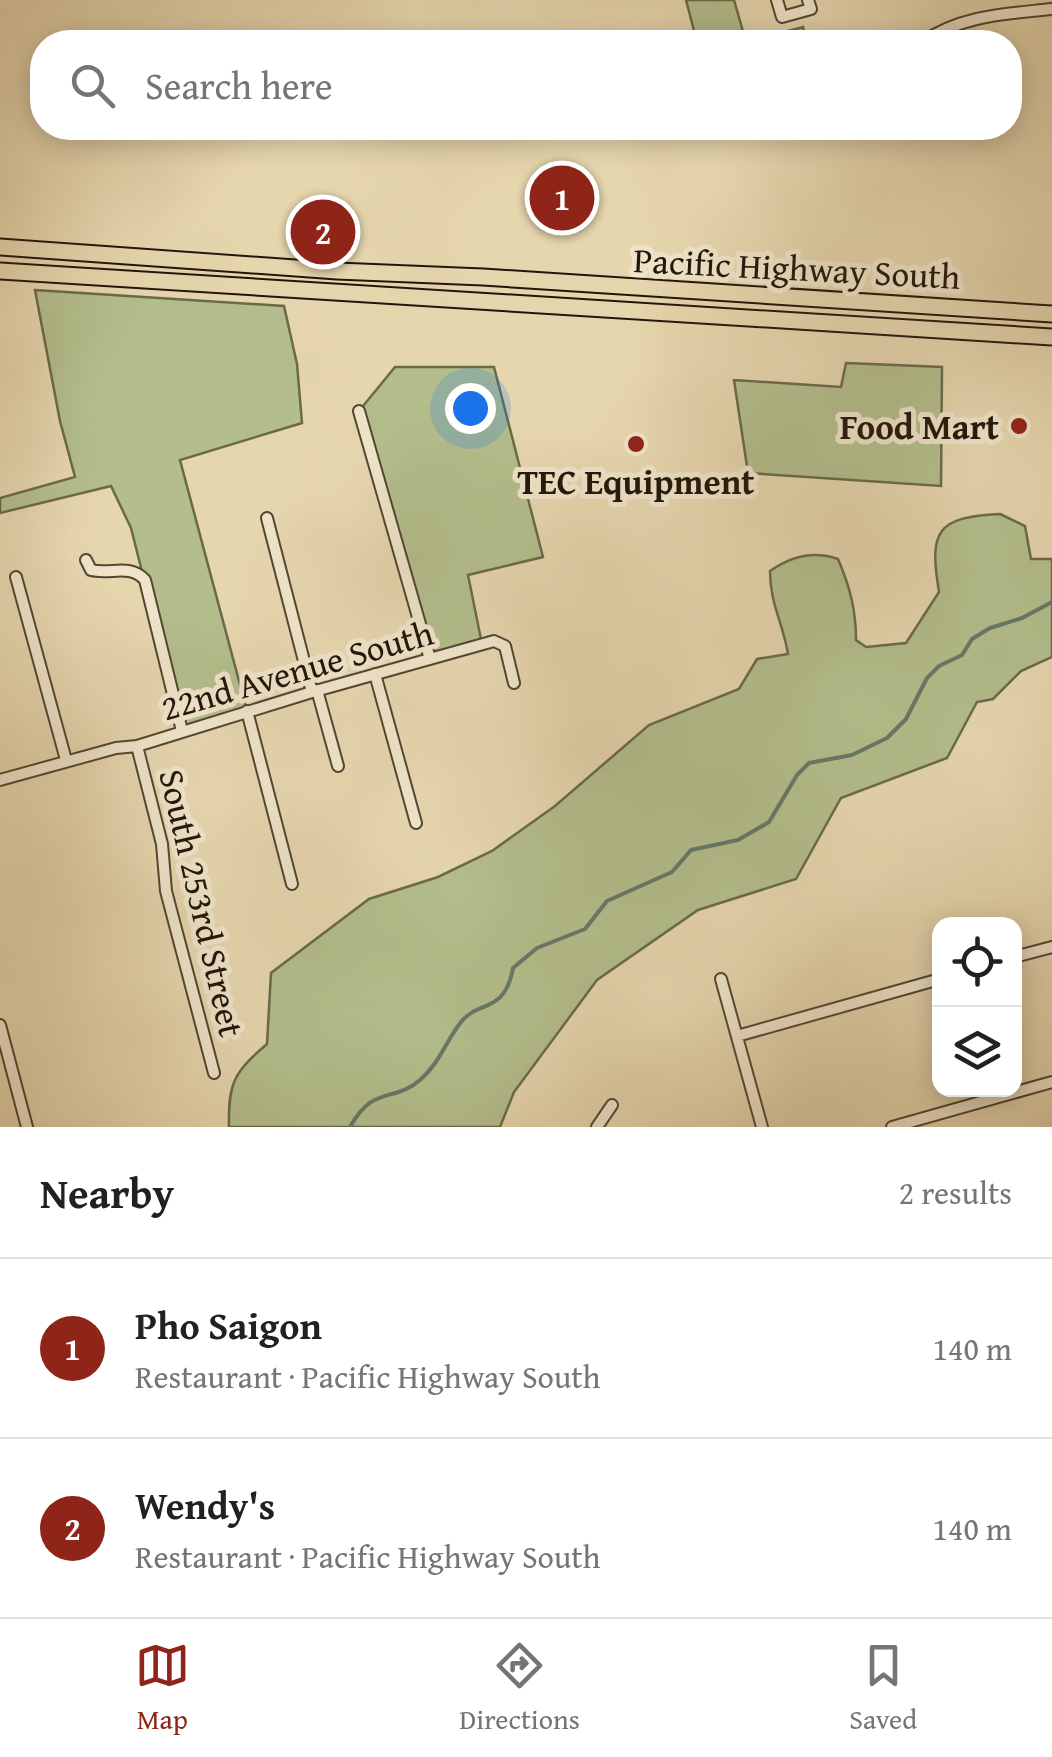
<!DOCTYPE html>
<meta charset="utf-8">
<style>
body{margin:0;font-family:"Gentium Book Plus",serif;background:#f2f2f2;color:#202124}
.controls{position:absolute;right:30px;bottom:30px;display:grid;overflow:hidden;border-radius:20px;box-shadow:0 5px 25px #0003}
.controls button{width:90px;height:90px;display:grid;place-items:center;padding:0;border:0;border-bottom:2px solid #e0e0e0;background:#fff;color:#202124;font:50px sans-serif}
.you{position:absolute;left:470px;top:408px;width:35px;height:35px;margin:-25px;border:8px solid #fff;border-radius:50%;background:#1a73e8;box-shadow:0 0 0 15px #1a73e833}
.badge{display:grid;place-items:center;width:65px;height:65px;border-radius:50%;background:#8f2418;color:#fff;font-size:32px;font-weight:700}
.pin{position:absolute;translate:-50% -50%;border:5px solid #fff;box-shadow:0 2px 10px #0006}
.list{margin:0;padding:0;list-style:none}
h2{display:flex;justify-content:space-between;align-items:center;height:130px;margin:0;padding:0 40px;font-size:42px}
h2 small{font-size:32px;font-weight:400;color:#757577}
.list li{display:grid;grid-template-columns:65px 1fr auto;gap:30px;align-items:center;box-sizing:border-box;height:180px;padding:0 40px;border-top:2px solid #e0e0e0}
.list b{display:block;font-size:38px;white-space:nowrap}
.list p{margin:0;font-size:32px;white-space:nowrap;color:#757577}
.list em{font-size:32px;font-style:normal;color:#757577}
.icon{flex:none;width:55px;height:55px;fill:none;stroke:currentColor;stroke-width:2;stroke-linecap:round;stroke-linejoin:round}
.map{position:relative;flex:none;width:1052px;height:1127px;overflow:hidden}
.search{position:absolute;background:#fff;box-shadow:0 5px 25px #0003;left:30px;right:30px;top:30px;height:110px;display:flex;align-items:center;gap:25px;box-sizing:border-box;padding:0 35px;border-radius:40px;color:#757577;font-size:38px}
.sheet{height:490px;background:#fff}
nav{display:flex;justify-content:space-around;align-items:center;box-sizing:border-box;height:140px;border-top:2px solid #e0e0e0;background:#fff;font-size:28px;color:#757577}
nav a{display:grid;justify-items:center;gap:5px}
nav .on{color:#8f2418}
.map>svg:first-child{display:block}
.green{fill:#b3be8c;stroke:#6a6a4b;stroke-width:2.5}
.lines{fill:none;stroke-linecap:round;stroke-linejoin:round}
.stream{stroke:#677869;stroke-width:4}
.minor-casing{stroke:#524633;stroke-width:14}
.primary-casing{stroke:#21160a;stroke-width:19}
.minor{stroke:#efe4ca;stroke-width:10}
.primary{stroke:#e6d6ae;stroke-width:15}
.poi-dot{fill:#8f2418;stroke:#efe4ca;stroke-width:4}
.labels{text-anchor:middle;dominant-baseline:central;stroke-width:10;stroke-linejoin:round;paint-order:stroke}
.street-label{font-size:35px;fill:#21160a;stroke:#efe4ca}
.poi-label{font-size:35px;font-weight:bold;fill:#21160a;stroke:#efe4ca;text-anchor:end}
</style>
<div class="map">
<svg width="1052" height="1127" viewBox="0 0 1052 1127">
<rect width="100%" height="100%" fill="#e6d6ae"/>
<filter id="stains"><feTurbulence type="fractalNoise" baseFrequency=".002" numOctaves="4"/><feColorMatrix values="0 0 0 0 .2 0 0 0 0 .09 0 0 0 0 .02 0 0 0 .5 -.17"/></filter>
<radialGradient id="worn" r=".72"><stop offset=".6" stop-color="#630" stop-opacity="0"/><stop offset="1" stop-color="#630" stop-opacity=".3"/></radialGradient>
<path class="green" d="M686,0H734L746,42L803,27L807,42H697Z
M35,290L284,306L297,364L302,423L180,460L247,711L182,731L131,528L111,486L0,513V498L75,477L60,421Z
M846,363L942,367L941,486L748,473L734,380L841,387Z
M395,367H494L543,557L468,575L482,644L430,659L359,411Z
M1000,514L1025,526L1031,559H1052V657L1021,671L993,699L977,702L947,758L841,798L796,879L698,910L597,980L514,1092L500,1127H229C228,1083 234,1072 267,1044L271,973L369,899L438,877L492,851L555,806L649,725L739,689L757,659L788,654C783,623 770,604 770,571C791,556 813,550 838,559C850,587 856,610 856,640L866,647L906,643L939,592C929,531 936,517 1000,514Z"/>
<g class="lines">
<path class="stream" d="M350,1127C374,1084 394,1103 420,1080C439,1064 446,1041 461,1022C478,1000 505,1014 513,968L537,948L585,929L607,901L672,872L691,850L738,840L769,822L797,775L809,763L852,755L887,738L906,719L927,678L939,666L962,655L972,639L990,628L1022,618L1052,602"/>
<g class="minor-casing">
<path id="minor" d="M777,0L782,17L811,9L808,0
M923,42C961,15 1007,14 1052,9
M359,411L430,659
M267,518L312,692
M86,560L91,570C110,575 130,563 145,580L182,731
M16,577L66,760
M375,674L416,823
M317,690L338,766
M247,711L292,884
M137,746L162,844L166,891L214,1073
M0,780L116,748L137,746L312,692L494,641L505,646L514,683
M1014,957L1052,947
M721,979L762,1127
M0,1025L27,1127
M737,1036L940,979
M597,1127L612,1105
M892,1127L1052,1082"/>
</g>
<g class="primary-casing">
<path id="primary" d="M0,247L337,271L483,277L1052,314
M0,271L1052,337"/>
</g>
<use href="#minor" class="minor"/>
<use href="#primary" class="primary"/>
</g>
<g class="poi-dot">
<circle cx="1019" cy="426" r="10"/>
<circle cx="636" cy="444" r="10"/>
</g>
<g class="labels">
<g class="street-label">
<text transform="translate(797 268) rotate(3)">Pacific Highway South</text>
<text transform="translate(297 670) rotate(-16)">22nd Avenue South</text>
<text transform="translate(202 903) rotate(77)">South 253rd Street</text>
</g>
<g class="poi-label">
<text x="999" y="426">Food Mart</text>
<text x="636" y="481" text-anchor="middle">TEC Equipment</text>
</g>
</g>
<rect width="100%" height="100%" filter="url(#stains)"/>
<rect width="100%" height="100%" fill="url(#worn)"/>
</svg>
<div class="controls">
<button><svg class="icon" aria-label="locate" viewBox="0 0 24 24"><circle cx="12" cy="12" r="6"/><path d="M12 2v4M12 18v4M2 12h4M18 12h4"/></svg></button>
<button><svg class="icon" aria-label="layers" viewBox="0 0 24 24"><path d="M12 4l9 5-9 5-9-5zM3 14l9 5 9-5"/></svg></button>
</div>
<div class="you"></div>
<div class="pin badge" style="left:562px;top:198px">1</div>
<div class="pin badge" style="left:323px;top:232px">2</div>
<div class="search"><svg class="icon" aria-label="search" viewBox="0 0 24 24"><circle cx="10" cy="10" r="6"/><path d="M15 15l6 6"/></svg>Search here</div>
</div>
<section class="sheet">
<h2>Nearby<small>2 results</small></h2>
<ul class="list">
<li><span class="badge">1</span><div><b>Pho Saigon</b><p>Restaurant · Pacific Highway South</p></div><em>140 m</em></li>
<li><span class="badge">2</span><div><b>Wendy's</b><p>Restaurant · Pacific Highway South</p></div><em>140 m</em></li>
</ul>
</section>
<nav>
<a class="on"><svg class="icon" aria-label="map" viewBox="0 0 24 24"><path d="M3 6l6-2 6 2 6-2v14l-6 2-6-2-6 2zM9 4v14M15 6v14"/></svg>Map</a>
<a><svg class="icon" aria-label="directions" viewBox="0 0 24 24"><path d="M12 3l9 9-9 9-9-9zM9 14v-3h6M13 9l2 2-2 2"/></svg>Directions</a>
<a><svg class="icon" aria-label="saved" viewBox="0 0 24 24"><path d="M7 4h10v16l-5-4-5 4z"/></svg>Saved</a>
</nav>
